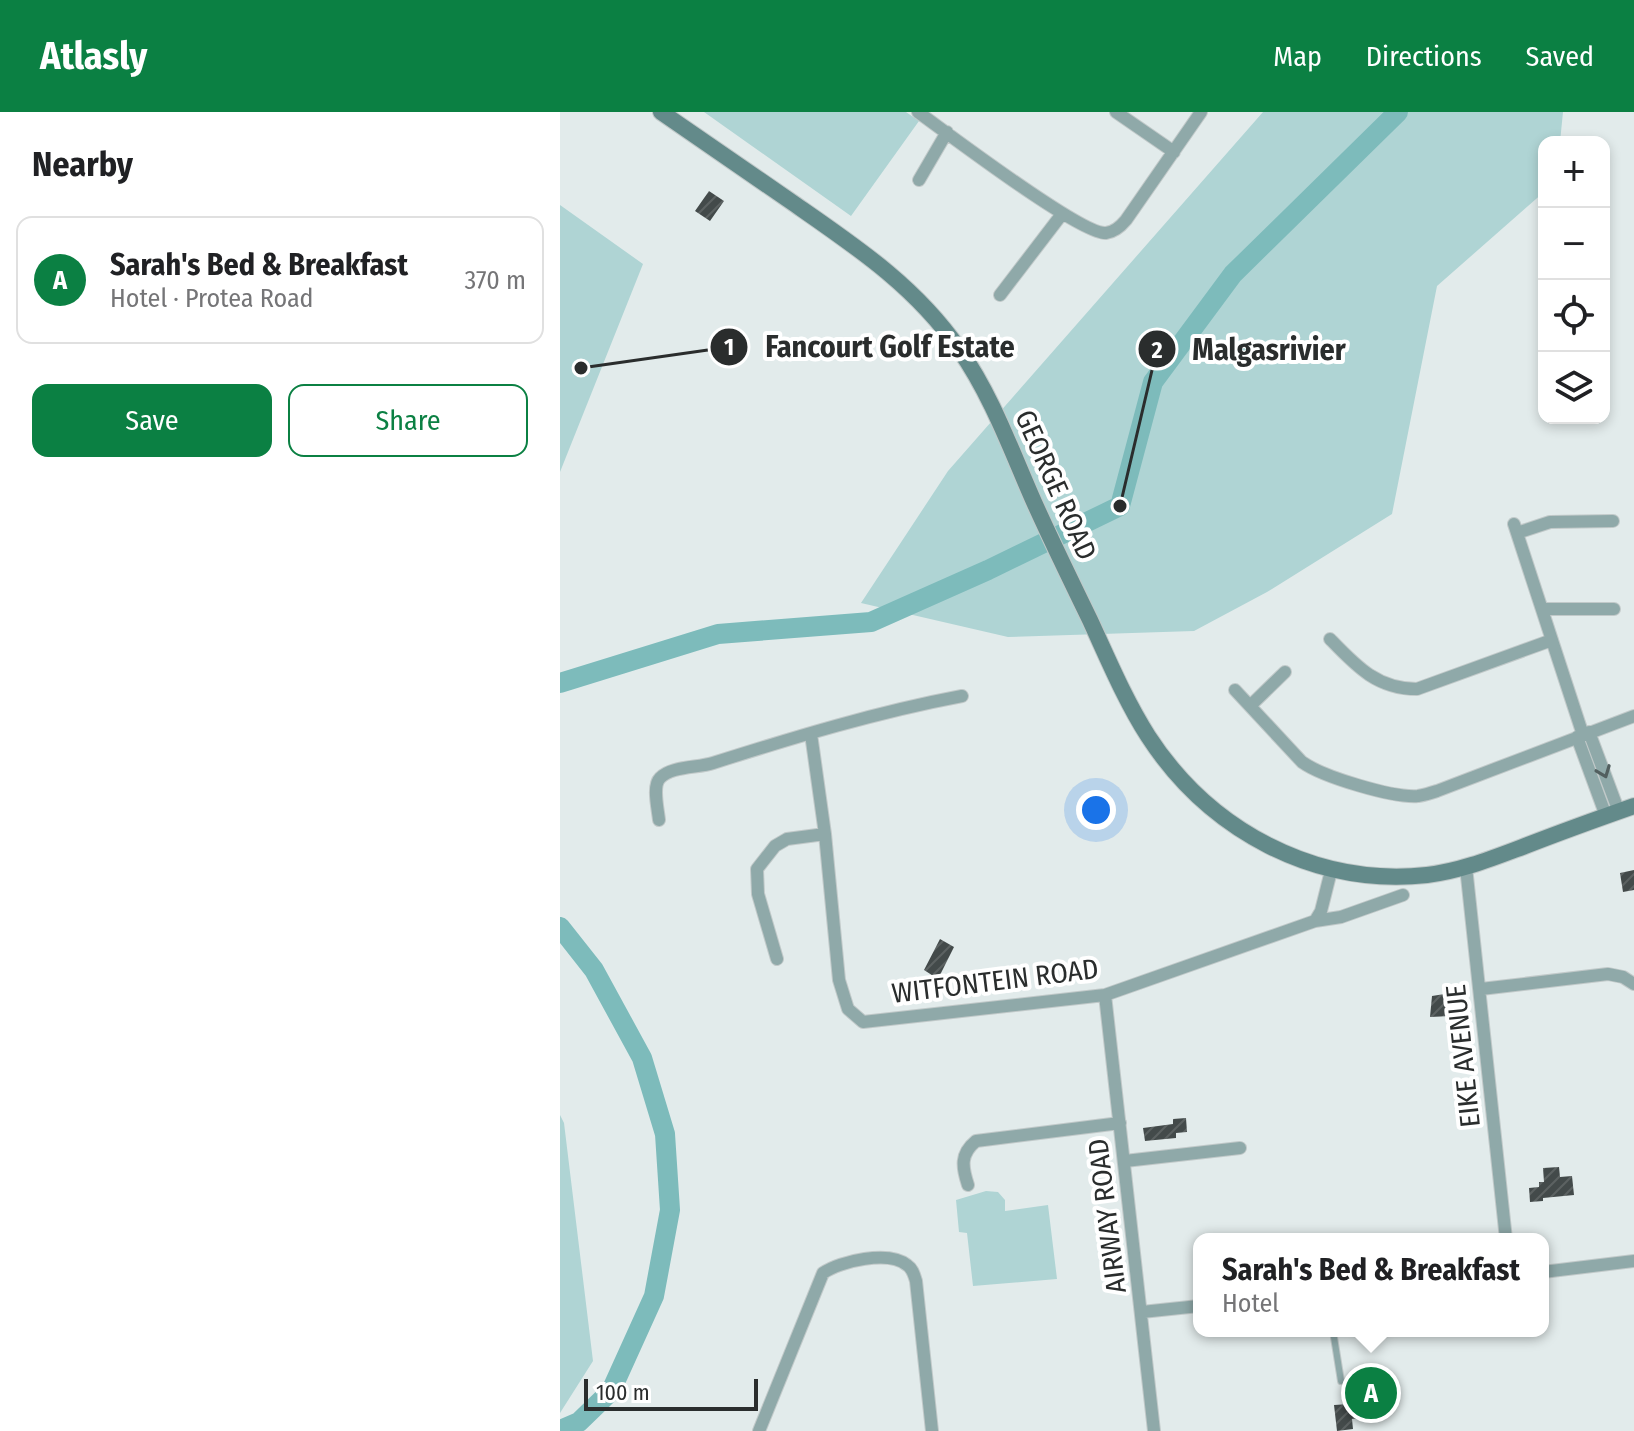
<!DOCTYPE html>
<meta charset="utf-8">
<style>
body{margin:0;font-family:"Fira Sans Condensed",sans-serif;background:#f6f6f6;color:#202124}
.controls{position:absolute;right:24px;top:24px;display:grid;overflow:hidden;border-radius:16px;box-shadow:0 4px 12px #0003}
.controls button{width:72px;height:72px;display:grid;place-items:center;padding:0;border:0;border-bottom:2px solid #e0e0e0;background:#fff;color:#202124;font:40px sans-serif}
.scale{position:absolute;left:24px;bottom:20px;width:174px;box-sizing:border-box;padding-left:8px;border:4px solid #2a2d2d;border-top:0;font-size:22px;line-height:28px;white-space:nowrap;color:#2a2d2d;-webkit-text-stroke:6px #fff;paint-order:stroke}
.you{position:absolute;left:536px;top:698px;width:28px;height:28px;margin:-20px;border:6px solid #fff;border-radius:50%;background:#1a73e8;box-shadow:0 0 0 12px #1a73e833}
.badge{display:grid;place-items:center;width:52px;height:52px;border-radius:50%;background:#0b8043;color:#fff;font-size:26px;font-weight:700}
.pin{position:absolute;translate:-50% -50%;border:4px solid #fff;box-shadow:0 2px 8px #0006}
.popup{position:absolute;left:633px;top:1121px;width:356px;height:104px;box-sizing:border-box;display:grid;place-content:center;border-radius:16px;background:#fff;filter:drop-shadow(0 2px 6px #0005);font-size:26px;white-space:nowrap;color:#757577}
.popup b{font-size:30px;color:#202124}
.popup::after{content:'';position:absolute;left:50%;top:100%;margin-left:-16px;border:16px solid transparent;border-top-color:#fff}
.list{margin:0;padding:0;list-style:none}
h2{display:flex;justify-content:space-between;align-items:center;height:104px;margin:0;padding:0 32px;font-size:34px}
h2 small{font-size:26px;font-weight:400;color:#757577}
.list li{display:grid;grid-template-columns:52px 1fr auto;gap:24px;align-items:center;box-sizing:border-box;height:128px;margin:0 16px 16px;padding:0 16px;border:2px solid #e0e0e0;border-radius:16px}
.list b{display:block;font-size:30px;white-space:nowrap}
.list p{margin:0;font-size:26px;white-space:nowrap;color:#757577}
.list em{font-size:26px;font-style:normal;color:#757577}
.actions{display:flex;gap:16px;padding:24px 32px}
.actions a{flex:1;padding:18px 0;border:2px solid #0b8043;border-radius:16px;text-align:center;font-size:28px;color:#0b8043}
.actions .main{background:#0b8043;color:#fff}
.icon{flex:none;width:44px;height:44px;fill:none;stroke:currentColor;stroke-width:2;stroke-linecap:round;stroke-linejoin:round}
.map{position:relative;flex:none;width:1074px;height:1319px;overflow:hidden}
header{display:flex;align-items:center;gap:48px;box-sizing:border-box;height:112px;padding:0 40px;background:#0b8043;color:#fff}
header strong{font-size:38px}
nav{display:flex;gap:44px;margin-inline-start:auto;font-size:28px}
main{display:flex}
aside{flex:1;background:#fff}
.map>svg:first-child{display:block}
.grass{fill:#afd4d4}
.lines{fill:none;stroke-linecap:round;stroke-linejoin:round}
.river{stroke:#7dbbbb;stroke-width:20}
.building{fill:url(#building-hatch)}
.service-casing{stroke:#c1c9c9;stroke-width:8}
.minor-casing{stroke:#c1c9c9;stroke-width:14}
.secondary-casing{stroke:#c1c9c9;stroke-width:18}
.service{stroke:#8fa9a9;stroke-width:6}
.minor{stroke:#8fa9a9;stroke-width:12}
.secondary{stroke:#638a8a;stroke-width:16}
.oneway{stroke:#525f5f}
.labels{text-anchor:middle;dominant-baseline:central;stroke-width:8;stroke-linejoin:round;paint-order:stroke}
.street-label{font-size:28px;fill:#2a2d2d;stroke:#fff}
.leader{fill:none;stroke:#2a2d2d;stroke-width:3}
.callout-dot{fill:#2a2d2d;stroke:#fff;stroke-width:3}
.mark-label{font-size:24px;text-anchor:middle;font-weight:bold;fill:#fff}
.callout-label{font-size:30px;text-anchor:middle;font-weight:bold;fill:#2a2d2d;stroke:#fff;stroke-width:8;stroke-linejoin:round;paint-order:stroke}
</style>
<header>
<strong>Atlasly</strong>
<nav><a>Map</a><a>Directions</a><a>Saved</a></nav>
</header>
<main>
<aside>
<h2>Nearby<small></small></h2>
<ul class="list">
<li><span class="badge">A</span><div><b>Sarah's Bed &amp; Breakfast</b><p>Hotel · Protea Road</p></div><em>370 m</em></li>
</ul>
<div class="actions"><a class="main">Save</a><a>Share</a></div>
</aside>
<div class="map">
<svg width="1074" height="1319" viewBox="0 0 1074 1319">
<defs>
<pattern id="building-hatch" width="6" height="6" patternUnits="userSpaceOnUse" patternTransform="scale(2)"><rect width="6" height="6" fill="#434a4a"/><path d="M-1 1l2-2M0 6l6-6M5 7l2-2" fill="none" stroke="#5c6262"/></pattern>
</defs>
<rect width="100%" height="100%" fill="#e2ebeb"/>
<path class="grass" d="M144,0H346L359,9L291,104Z
M703,0H1003L1000,30H984V80L877,174L832,402L707,480L634,519L448,525L301,491L388,359Z
M0,93L83,152L0,360Z
M0,1003L4,1011L33,1249L0,1301Z
M426,1079L438,1080L445,1088V1099L488,1093L497,1167L413,1174L407,1121L399,1120L396,1088Z"/>
<g class="lines">
<path class="river" d="M0,571L158,522L311,510L428,458L560,394L593,270L673,162L838,0
M0,815L34,858L82,946L105,1022L110,1098L94,1184L51,1279L19,1310L0,1318"/>
</g>
<path class="building" d="M149,79L164,89L150,109L135,99Z
M1074,758V778L1063,780L1060,761Z
M380,827L394,835L378,867L364,858Z
M897,880L899,898H903L904,909L892,911L891,904L870,905L872,884Z
M626,1006L627,1020L616,1021V1026L585,1029L583,1016L613,1012V1007Z
M999,1055L1000,1065L1012,1064L1014,1083L983,1086V1089L970,1090L969,1076L979,1075V1070H984L983,1056Z
M810,1273L811,1289L801,1290L802,1306L792,1307L793,1317L777,1319L774,1293L790,1292L788,1275Z"/>
<g class="lines">
<g class="service-casing">
<path id="service" d="M773,1219L781,1269"/>
</g>
<g class="minor-casing">
<path id="minor" d="M358,0C386,20 521,123 546,121C555,120 561,114 566,108L641,0
M556,0L614,40
M359,68L387,20
M440,183L502,102
M954,412L1023,623
M957,421L990,410L1053,409
M982,497H1054
M770,527C796,554 817,577 857,577L992,528
M675,578L742,650C763,665 833,686 858,684C864,683 871,681 877,679L1074,604
M690,594L725,560
M1029,620L1059,700
M1017,625L1046,704
M99,708C98,697 92,674 100,666C111,654 138,656 153,651C235,625 317,600 402,584
M265,722L279,868L288,897L303,910L545,883L755,809L761,799L771,759
M906,755L946,1127
M755,809L781,805L843,783
M217,847L198,782L197,757L215,734L227,727L265,722L251,622
M921,877L1048,862L1063,865L1074,872
M545,883L594,1319
M565,1049L680,1036
M408,1073C402,1055 400,1042 416,1029L560,1011
M983,1160L1074,1149
M582,1200L639,1194
M199,1319L263,1161C280,1149 329,1138 347,1153C353,1157 354,1163 356,1169L372,1319"/>
</g>
<g class="secondary-casing">
<path id="secondary" d="M101,0C146,31 191,62 236,93C298,136 356,175 399,237C432,284 451,338 474,390C492,430 511,469 530,508C548,547 565,588 588,624C649,718 754,775 867,763C901,759 933,746 965,734C1001,720 1037,707 1074,694"/>
</g>
<use href="#service" class="service"/>
<use href="#minor" class="minor"/>
<use href="#secondary" class="secondary"/>
</g>
<defs><path id="oneway-chevron" d="M-2-3.5L2.5 0L-2 3.5" fill="none" stroke-width="1.6" stroke-linecap="round" stroke-linejoin="round" transform="scale(2)"/></defs>
<use class="oneway" href="#oneway-chevron" transform="translate(1044 660) rotate(69)"/>
<g class="labels">
<g class="street-label">
<text transform="translate(496 373) rotate(66)">GEORGE ROAD</text>
<text transform="translate(435 869) rotate(-7)">WITFONTEIN ROAD</text>
<text transform="translate(903 944) rotate(-96)">EIKE AVENUE</text>
<text transform="translate(547 1104) rotate(-97)">AIRWAY ROAD</text>
</g>
</g>
<path class="leader" d="M21 256L169 235M560 394L597 237"/>
<g class="callout-dot">
<circle cx="21" cy="256" r="8"/>
<circle cx="560" cy="394" r="8"/>
<circle cx="169" cy="235" r="20"/>
<circle cx="597" cy="237" r="20"/>
</g>
<g class="mark-label">
<text x="169" y="243">1</text>
<text x="597" y="246">2</text>
</g>
<g class="callout-label">
<text x="330" y="245">Fancourt Golf Estate</text>
<text x="709" y="248">Malgasrivier</text>
</g>
</svg>
<div class="controls">
<button>+</button>
<button>−</button>
<button><svg class="icon" aria-label="locate" viewBox="0 0 24 24"><circle cx="12" cy="12" r="6"/><path d="M12 2v4M12 18v4M2 12h4M18 12h4"/></svg></button>
<button><svg class="icon" aria-label="layers" viewBox="0 0 24 24"><path d="M12 4l9 5-9 5-9-5zM3 14l9 5 9-5"/></svg></button>
</div>
<div class="scale">100 m</div>
<div class="you"></div>
<div class="pin badge" style="left:811px;top:1281px">A</div>
<div class="popup"><b>Sarah's Bed &amp; Breakfast</b>Hotel</div>
</div>
</main>
